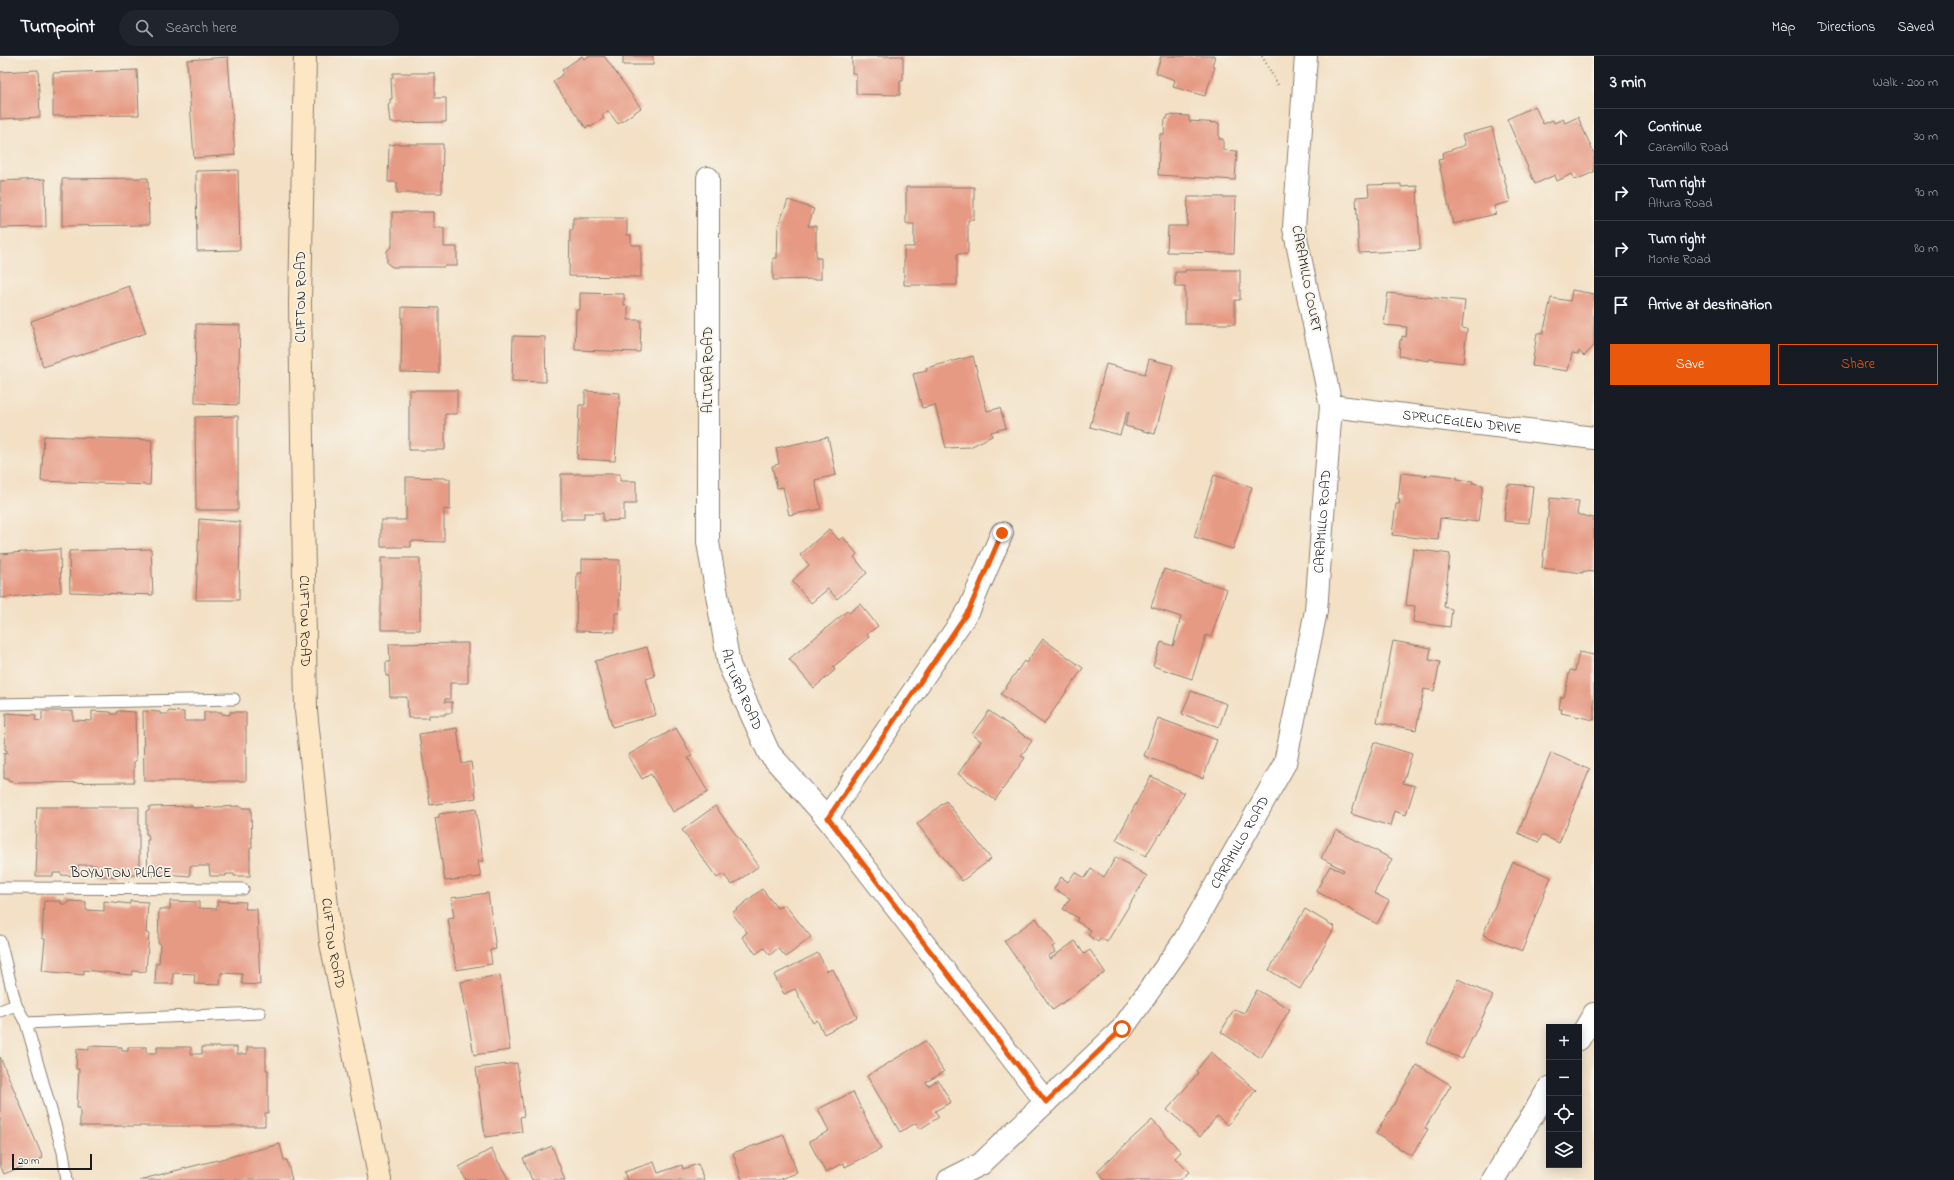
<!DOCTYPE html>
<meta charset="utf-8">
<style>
body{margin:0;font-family:"Indie Flower",sans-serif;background:#20242c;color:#f1f3f6}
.controls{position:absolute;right:12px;bottom:12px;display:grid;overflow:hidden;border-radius:0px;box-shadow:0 2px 10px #0003}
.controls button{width:36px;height:36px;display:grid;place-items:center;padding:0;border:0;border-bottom:1px solid #363941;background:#171b24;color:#f1f3f6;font:20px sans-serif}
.scale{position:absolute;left:12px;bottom:10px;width:80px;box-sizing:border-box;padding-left:4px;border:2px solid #1c1c1c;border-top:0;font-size:11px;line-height:14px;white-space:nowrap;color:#1c1c1c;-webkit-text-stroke:3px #f7f3e8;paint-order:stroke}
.stop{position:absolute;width:12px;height:12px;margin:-9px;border:3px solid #ea580c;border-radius:50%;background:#fff}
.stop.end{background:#ea580c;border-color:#fff;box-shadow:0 1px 4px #0008}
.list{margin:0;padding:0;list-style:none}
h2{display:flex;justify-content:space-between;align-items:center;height:52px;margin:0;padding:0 16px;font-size:17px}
h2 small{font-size:13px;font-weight:400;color:#9ea1a6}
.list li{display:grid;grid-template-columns:26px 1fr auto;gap:12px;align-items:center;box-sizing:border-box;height:56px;padding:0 16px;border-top:1px solid #363941}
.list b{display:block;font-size:15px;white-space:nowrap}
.list p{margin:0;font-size:13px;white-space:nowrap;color:#9ea1a6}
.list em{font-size:13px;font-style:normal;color:#9ea1a6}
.actions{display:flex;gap:8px;padding:12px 16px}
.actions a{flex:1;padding:9px 0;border:1px solid #ea580c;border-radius:0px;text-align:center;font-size:14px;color:#ea580c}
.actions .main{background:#ea580c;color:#fff}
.icon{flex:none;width:22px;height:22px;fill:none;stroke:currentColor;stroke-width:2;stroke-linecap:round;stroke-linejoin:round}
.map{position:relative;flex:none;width:1594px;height:1124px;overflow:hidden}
header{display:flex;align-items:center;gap:24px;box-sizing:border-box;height:56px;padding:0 20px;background:#171b24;border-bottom:1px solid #363941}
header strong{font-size:19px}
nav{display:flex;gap:22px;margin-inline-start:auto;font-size:14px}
.search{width:280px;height:36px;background:#20242c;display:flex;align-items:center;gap:10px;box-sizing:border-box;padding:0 14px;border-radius:22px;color:#9ea1a6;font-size:15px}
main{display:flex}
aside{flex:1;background:#171b24}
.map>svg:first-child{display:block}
.building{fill:#e69a83}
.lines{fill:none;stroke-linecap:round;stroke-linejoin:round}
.lane-casing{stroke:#887e70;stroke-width:13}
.street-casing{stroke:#887e70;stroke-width:24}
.secondary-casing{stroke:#887e70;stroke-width:24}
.path{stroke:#887e70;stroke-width:2.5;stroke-dasharray:1 3;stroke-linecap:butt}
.lane{stroke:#fff;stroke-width:11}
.street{stroke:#fff;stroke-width:22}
.secondary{stroke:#fce6c4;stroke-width:22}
.route{stroke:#ea580c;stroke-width:5}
.labels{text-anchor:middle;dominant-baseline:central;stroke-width:3.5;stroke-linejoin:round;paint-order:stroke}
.street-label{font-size:14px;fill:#1c1c1c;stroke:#f7f3e8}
</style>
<header>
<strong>Turnpoint</strong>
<div class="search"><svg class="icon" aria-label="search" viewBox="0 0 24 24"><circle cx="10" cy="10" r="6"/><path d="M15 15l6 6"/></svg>Search here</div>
<nav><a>Map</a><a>Directions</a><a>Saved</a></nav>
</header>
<main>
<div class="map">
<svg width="1594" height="1124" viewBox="0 0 1594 1124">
<rect width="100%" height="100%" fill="#f7f3e8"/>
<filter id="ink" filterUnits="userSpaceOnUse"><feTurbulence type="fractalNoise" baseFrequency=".025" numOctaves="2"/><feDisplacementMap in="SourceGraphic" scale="8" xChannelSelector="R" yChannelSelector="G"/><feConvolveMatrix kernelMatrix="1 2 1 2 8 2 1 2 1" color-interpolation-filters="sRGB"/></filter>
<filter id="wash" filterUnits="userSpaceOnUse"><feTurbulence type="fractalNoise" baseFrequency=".012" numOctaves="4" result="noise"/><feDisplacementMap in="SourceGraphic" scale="16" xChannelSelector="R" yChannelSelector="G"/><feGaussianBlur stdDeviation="0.9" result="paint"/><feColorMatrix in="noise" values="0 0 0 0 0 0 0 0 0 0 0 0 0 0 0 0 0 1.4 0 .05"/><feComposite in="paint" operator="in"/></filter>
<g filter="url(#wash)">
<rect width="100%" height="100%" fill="#f3e0c5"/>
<g id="blocks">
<path class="building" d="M582,0L584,3L589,0H604L641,52L618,68L608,55L602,59L604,62L591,71L589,69L586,72L553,26L564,17L562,14Z
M623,0H653V9H623Z
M852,0H903V25H900V39L856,38V17H852Z
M1161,0H1215L1212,10L1215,11L1205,40L1173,31L1175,24L1156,17Z
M228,1L235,99L194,102L187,4Z
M38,14L40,61L0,63V16Z
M137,14L139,59L53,60V17Z
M393,17H435V42H446V66L390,67L388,48H390V43H392L391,22H393Z
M1535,50L1543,68L1553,64L1554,67L1563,63L1565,67L1578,61L1594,98V116L1575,124L1572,118L1557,125L1555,119L1535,128L1507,63Z
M1168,59L1189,60V65L1219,67V83H1223V94L1237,95L1235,124L1158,119L1160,78H1164L1165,63H1167Z
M1492,71L1510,146L1494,150L1496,158L1453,168L1438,104L1443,103L1442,97L1465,89L1462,79Z
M397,88H443L442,137H397V126H388L389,89Z
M238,114L240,194L197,195L196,115Z
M148,122L149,169L62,170V123Z
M45,123L46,171L0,172V125Z
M1401,128V131L1417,130L1420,194L1359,197L1356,141L1369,140L1368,129Z
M906,131H974V164H968V198H957V229H904V191H914V168H906Z
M1188,141H1236L1234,197L1167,196L1168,170H1187Z
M788,144L814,153L808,170H816V202H821V223L773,224V202H777L778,171Z
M392,156H433V172H444V191H457V210H444V211H392L387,207V195L392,190Z
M573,162H627V179H631V189H641V221L569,220L570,174H573Z
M1185,214H1240V244H1235V268H1185V231H1175V216H1185Z
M129,230L146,277L43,311L31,265Z
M1572,234L1594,238V290L1584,300L1579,295L1578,298L1572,297L1568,315L1532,310L1537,277L1543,278L1551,242L1570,245Z
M580,237L624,238V249L628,250V264H641L640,296L575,294L576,254H580Z
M1388,237L1465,245L1462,272L1467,273L1463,307L1429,303V305L1399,300L1400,284H1402V280L1406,281L1407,271L1384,269Z
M402,251L439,252V317L401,316Z
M196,268L240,269L238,349L195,347Z
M513,280L545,281L546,326L512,325Z
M973,300L987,355L1000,352L1006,372L991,376L992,380L970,391L946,392L935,349L922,352L913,318L927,315L926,312Z
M1149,303L1173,309L1155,378L1125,370L1129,356H1127L1120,379L1090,371L1106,308L1145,318Z
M409,334H457V358H445V394H409Z
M585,335L620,337L615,405L577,403L579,349H585Z
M238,360V454H196L195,361Z
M44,380L152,384L150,429L41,425Z
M828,381L836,419L815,424L821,453L789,459L783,431L777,432L772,410L779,408L776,392Z
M1401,417L1431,420V418L1457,421V423L1473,425L1472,427L1483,429L1478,466L1440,462L1438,484L1392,479L1396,448H1399L1400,443H1398Z
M561,418H620V425H636V448H624V464L603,465V457H584V463H561Z
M1214,419L1252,431L1233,493L1194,481Z
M406,421L445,422V423H450V454L444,453V486L411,485V491H381V464H406Z
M1508,428L1533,430L1529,467L1504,465Z
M1550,442L1579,445L1577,458L1594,462V516L1583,515V517L1542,512Z
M199,463L240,466L239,544H196Z
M829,473L839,484L843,481L857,498L854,501L867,517L837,543L828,533L811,547L792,525L809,509L800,499Z
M60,493L61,536L0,542V498Z
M151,493L153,539L70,536L69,495Z
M1413,493L1450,498L1444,551L1452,553L1450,571L1413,566L1415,550L1406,549Z
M381,502H420V574H381Z
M582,503L620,504L619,557H615V576L576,575L577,517H582Z
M1164,513L1227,533L1211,581L1206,579L1192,623L1153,610L1161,586L1173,590L1181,561L1151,551Z
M860,548L878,570L867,578L869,581L833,611L835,614L814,632L789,603L847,555L849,557Z
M1043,583L1083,612L1044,668L1001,638L1024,605L1026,607Z
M1393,585L1431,592L1429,604L1440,606L1434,635L1424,633L1416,674L1377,666Z
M468,587V627H450V643H445V646H452V657H445V659H429V662H408L407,641H390L389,620H386V606H390L389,588Z
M647,591L655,620L646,623L656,659L612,671L595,605Z
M1579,596L1594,599V664L1561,657L1562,653H1559L1561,641H1564L1570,614L1575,615Z
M1191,635L1227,648L1219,671L1182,658Z
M42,655H73V664L92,665V655L111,656V658H117V655L135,656L136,705H134V726L17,727L8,725V723H4V697L7,698V694H5L6,657L36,659L35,664L42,665Z
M143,655L160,656V658H168V655L184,656V665H204V656H222V658L230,659V656H246V725H144Z
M989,655L1032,685L1021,700L1025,702L995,744L958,718L981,685L972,678Z
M1158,662L1217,684L1203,722L1144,700Z
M457,672L462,708L471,706L476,742L430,749L419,678Z
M676,672L692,700L688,702L708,736L673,756L651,718L642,723L628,699Z
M1374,686L1412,698L1403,727L1415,730L1406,759L1394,755L1390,770L1351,758Z
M1551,697L1590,713L1559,787L1542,779L1539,786L1518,777Z
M1151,720L1184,737L1161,779L1159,778L1146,800L1116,784Z
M946,745L991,803L962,825L917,768Z
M192,750V752L240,750L241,752H251L252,792H250V820H234V818H226V820H210L209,810H190V820L165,818V820H148L147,784H149L148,778H146V755H149V751Z
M715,750L759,810L732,829L723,818L717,822L682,774Z
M37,751H139V819H122V817H114V820H96V809H78V820L61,819V817H53V820H36L37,792H35Z
M476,753L483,805H478L481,821L445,825L435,762L439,761V758Z
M1336,774L1392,803L1374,837L1389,845L1377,868L1316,835L1330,810L1343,816L1344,814L1321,802Z
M1116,801L1147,820L1107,886L1101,882L1098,886L1088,879L1091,874L1076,865L1078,862L1063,853L1070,842L1054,833L1061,821L1068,826L1075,816L1085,822L1091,813L1104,821Z
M1513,806L1551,821L1522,895L1483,879Z
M762,833L777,852L785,849L811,881L786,901L778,892L770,899L764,892L756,898L742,881L747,876L732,857Z
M488,837L496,893L490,894L492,908L456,914L448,862L454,861L451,842Z
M44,845H61V848H68V845L86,846V854L104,855V845L130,848V845L148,846L146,877H149L146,916L133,915L132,919L84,914V919L42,915L45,883L42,882Z
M170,845L199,846V852L217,853V845L246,846L245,853H257L260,929L242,928V918L221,917L220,929L194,928L195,918L173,917V928H155L156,907H159L160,887H158L159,853H170Z
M1305,853L1335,871L1300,933L1269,914Z
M1036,862L1055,889L1052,891L1055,896L1048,900L1050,903L1075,885L1084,898L1090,894L1105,916L1053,954L1004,885Z
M818,897L827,915L833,913L857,961L824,978L817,964L813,967L795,933L784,938L774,919Z
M500,919L510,994L474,999L461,926Z
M1458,923L1493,940L1462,1003L1427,987Z
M1257,934L1290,953L1261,1002L1221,976L1234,953L1244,957Z
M925,985L944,1016L926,1026L928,1030L938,1024L951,1046L935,1055L939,1061L920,1073L916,1067L900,1076L867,1020Z
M89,990L122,991V995H128V991H146V997H157V991H191V998H202V991H237V998H247V991H266V1014H268V1057H265V1070H80V1052H77L79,1013H76L77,993L89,994Z
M1211,996L1256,1034L1228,1069L1217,1060L1200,1081L1167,1054L1198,1017L1196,1015Z
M0,1001L43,1102L4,1118L0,1109Z
M517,1007L524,1060L520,1061L522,1076L485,1081L476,1012Z
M1417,1009L1451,1029L1425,1072L1428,1073L1412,1100L1376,1078Z
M853,1036L881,1093L845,1111L844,1107L825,1116L809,1085L829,1075L818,1053Z
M1152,1064L1181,1096L1175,1102L1189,1116L1180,1124H1105L1097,1115Z
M784,1079L797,1117L777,1124H742L733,1097Z
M280,1088L284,1104H287L292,1124H139Z
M552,1090L565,1124H532L523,1102Z
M491,1093L509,1124H466L459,1111Z
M654,1106L658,1117L682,1109L683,1113L698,1108L704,1124H627L624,1116Z"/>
</g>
</g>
<g filter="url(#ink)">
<use href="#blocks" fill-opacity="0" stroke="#887e70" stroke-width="1"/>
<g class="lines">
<g class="lane-casing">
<path id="lane" d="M0,648L234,643
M0,832L243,833
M0,885L16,949L26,967L63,1096L67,1124
M0,955L16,949
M26,967L260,957"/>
</g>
<g class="street-casing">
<g id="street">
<path id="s1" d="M708,122V486L729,609L769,697L827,762L1046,1046"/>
<path id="s2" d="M1331,350L1594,382"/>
<path d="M827,762L969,554L1002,477"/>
<path d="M1579,983L1594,958"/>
<path id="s3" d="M949,1124L981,1108L1122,973L1184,885L1285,707L1316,555L1331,350L1294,172L1306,0"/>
<path d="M1493,1124L1549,1032"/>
</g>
</g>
<g class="secondary-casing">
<g id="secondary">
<path id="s4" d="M305,0L300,248L306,655L331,887L380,1124"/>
</g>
</g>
<path class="path" d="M1262,0L1278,29"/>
<use href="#lane" class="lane"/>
<use href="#street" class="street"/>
<use href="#secondary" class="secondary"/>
</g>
</g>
<g class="lines" filter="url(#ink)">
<path class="route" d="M1002,477L969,554L828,762L1046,1046L1122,973"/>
</g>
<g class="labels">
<g class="street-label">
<text transform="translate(1306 223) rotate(79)">CARAMILLO COURT</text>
<text transform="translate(301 241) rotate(-90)">CLIFTON ROAD</text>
<text transform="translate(708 314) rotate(-90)">ALTURA ROAD</text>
<text stroke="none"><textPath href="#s2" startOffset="132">SPRUCEGLEN DRIVE</textPath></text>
<text stroke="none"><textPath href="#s3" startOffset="788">CARAMILLO ROAD</textPath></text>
<text stroke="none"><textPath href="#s4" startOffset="565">CLIFTON ROAD</textPath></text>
<text stroke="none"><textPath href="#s1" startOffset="516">ALTURA ROAD</textPath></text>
<text stroke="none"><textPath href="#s3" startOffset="452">CARAMILLO ROAD</textPath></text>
<text x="121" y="817">BOYNTON PLACE</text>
<text stroke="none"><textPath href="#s4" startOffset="889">CLIFTON ROAD</textPath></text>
</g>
</g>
</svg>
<div class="controls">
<button>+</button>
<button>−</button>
<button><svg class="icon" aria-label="locate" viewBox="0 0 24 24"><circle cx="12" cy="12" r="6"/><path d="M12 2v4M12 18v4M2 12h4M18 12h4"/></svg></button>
<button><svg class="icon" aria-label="layers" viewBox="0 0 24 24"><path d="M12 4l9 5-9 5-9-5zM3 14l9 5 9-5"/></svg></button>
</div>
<div class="scale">20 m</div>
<div class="stop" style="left:1122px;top:973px"></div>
<div class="stop end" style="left:1002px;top:477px"></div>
</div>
<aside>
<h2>3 min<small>Walk · 200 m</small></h2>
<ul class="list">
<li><svg class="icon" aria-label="ahead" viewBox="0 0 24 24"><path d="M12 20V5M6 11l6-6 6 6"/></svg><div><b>Continue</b><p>Caramillo Road</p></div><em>30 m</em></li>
<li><svg class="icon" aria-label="right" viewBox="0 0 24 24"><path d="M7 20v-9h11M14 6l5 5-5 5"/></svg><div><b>Turn right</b><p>Altura Road</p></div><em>90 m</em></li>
<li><svg class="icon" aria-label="right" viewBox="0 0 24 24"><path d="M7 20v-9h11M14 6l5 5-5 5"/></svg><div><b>Turn right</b><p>Monte Road</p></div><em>80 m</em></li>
<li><svg class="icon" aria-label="arrive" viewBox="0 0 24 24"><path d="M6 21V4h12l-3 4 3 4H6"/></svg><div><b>Arrive at destination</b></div></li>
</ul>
<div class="actions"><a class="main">Save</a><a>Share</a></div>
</aside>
</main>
